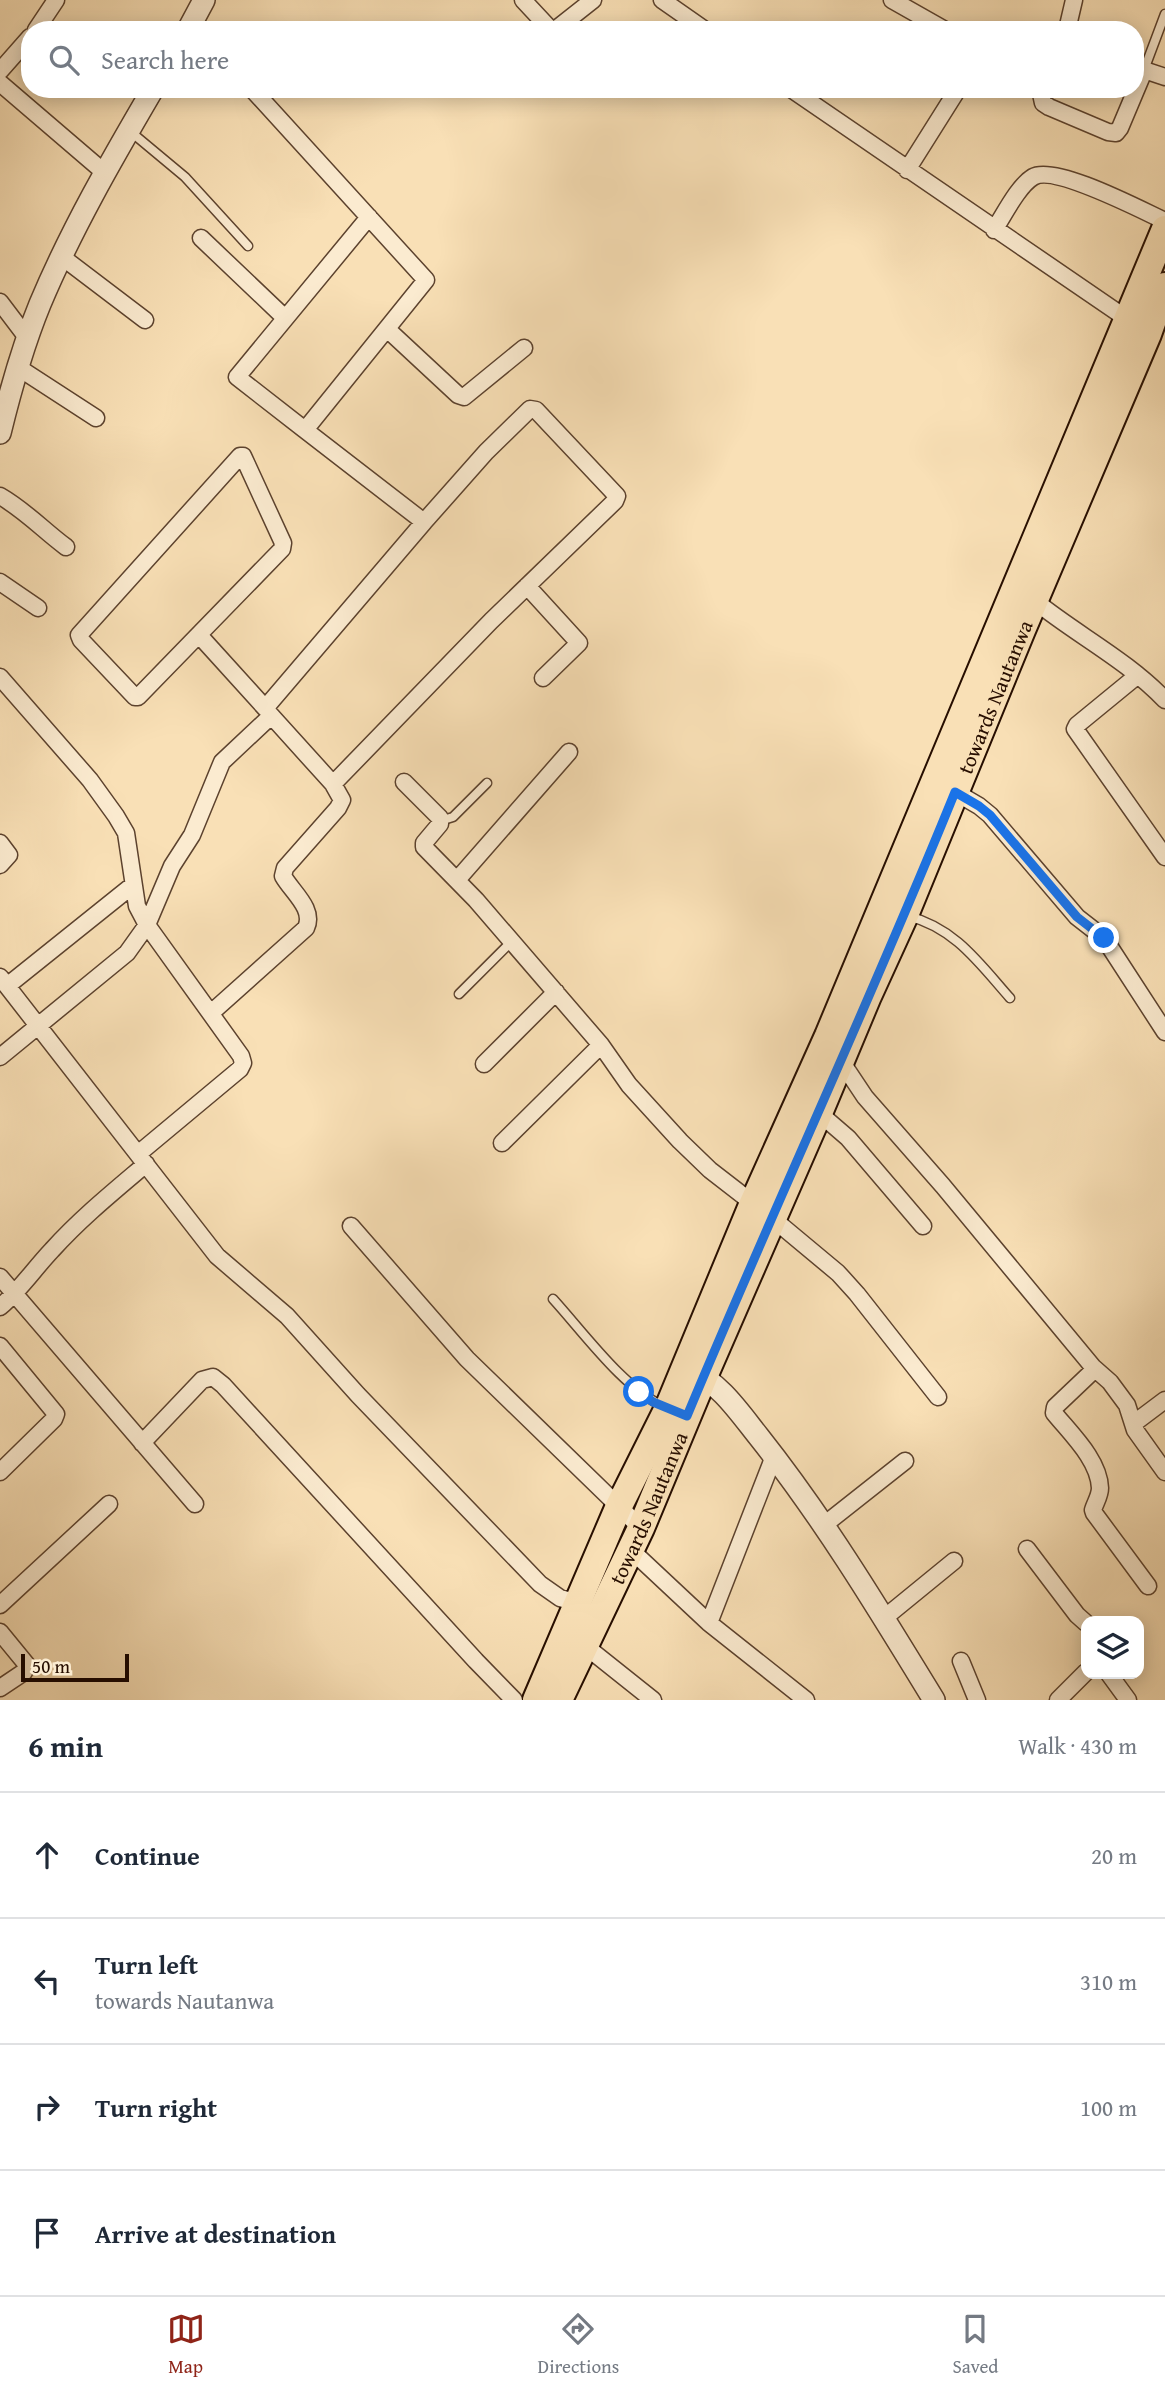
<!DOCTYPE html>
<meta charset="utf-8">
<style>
body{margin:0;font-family:"Gentium Book Plus",serif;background:#f2f2f3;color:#1f2937}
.controls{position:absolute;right:21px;bottom:21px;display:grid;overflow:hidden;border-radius:14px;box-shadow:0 4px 18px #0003}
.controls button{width:63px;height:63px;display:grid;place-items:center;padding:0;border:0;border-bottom:2px solid #e0e1e3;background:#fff;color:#1f2937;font:35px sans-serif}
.scale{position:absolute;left:21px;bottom:18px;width:108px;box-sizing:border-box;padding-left:7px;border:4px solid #270e00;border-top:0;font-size:19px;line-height:24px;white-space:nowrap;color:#270e00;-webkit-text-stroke:5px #fbebd0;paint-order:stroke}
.stop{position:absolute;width:21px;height:21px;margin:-16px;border:5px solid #1a73e8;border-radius:50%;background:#fff}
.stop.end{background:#1a73e8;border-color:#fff;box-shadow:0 2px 7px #0008}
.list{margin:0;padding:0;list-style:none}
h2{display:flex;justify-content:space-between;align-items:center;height:91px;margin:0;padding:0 28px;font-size:30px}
h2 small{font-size:23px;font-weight:400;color:#747a83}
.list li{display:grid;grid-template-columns:46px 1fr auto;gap:21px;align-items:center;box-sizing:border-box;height:126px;padding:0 28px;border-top:2px solid #e0e1e3}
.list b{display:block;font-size:26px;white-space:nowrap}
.list p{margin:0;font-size:23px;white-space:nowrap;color:#747a83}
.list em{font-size:23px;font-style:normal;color:#747a83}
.icon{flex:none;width:38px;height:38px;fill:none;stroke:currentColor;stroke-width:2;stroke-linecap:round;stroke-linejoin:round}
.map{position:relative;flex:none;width:1165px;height:1700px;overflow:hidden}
.search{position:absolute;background:#fff;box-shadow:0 4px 18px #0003;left:21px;right:21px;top:21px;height:77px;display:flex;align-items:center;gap:18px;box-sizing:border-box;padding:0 24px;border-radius:28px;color:#747a83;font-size:26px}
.sheet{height:595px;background:#fff}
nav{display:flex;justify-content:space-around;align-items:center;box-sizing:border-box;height:98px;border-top:2px solid #e0e1e3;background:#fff;font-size:19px;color:#747a83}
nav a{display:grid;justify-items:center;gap:4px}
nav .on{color:#8f2418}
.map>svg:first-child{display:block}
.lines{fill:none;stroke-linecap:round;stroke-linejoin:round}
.service-casing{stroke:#5c422e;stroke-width:11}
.minor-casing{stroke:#5c422e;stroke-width:19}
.tertiary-casing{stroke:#5c422e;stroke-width:24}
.primary-casing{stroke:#270e00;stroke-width:30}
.service{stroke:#fbebd0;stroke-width:8}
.minor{stroke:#fbebd0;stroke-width:16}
.tertiary{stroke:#fbebd0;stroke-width:21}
.primary{stroke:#f9e0b6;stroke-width:26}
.route{stroke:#1a73e8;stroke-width:9}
.labels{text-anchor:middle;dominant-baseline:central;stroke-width:6;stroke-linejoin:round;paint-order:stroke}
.street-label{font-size:21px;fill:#270e00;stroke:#fbebd0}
</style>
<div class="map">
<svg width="1165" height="1700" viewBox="0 0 1165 1700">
<rect width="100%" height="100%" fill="#f9e0b6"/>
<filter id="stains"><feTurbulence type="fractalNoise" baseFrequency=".00286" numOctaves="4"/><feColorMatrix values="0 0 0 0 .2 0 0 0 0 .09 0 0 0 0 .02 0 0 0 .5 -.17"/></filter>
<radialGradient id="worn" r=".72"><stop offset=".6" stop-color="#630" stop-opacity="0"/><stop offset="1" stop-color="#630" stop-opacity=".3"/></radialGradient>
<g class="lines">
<g class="service-casing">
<path id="service" d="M1144,70L1165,14
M131,132L185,177L248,246
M440,821L453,817L487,783
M908,916C955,928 979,963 1010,998
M459,994L512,941
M553,1299C584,1333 624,1389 665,1407"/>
</g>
<g class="minor-casing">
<path id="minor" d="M523,0L551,30
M662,0L705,30
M892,0L945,30
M36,30L56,0
M555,30L593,0
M1067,30L1074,0
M1135,67L1165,77
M0,71L30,37
M0,83L105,173
M791,89L1133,323
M1040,89L1043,103L1049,107L1108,132L1116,133L1120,128L1144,71
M907,170L958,89
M994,230C1004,215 1018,186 1033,177C1054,164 1141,210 1165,221
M201,238L285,318
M62,257L145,320
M0,302L28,339
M387,329L458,395L464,397L524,348
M19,368L96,418
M305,430L237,377L369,217
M240,456H243L283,543L282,549L138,697H135L81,640L79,635Z
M0,496C26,511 43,530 66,547
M0,582L38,608
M527,586L579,643L543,678
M1035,601C1077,635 1127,660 1165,700
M199,635L266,709
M1138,675L1077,725L1075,729L1165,857
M0,677L90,780L116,816L126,833L137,906L147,925L241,1056L243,1063L240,1069L138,1154
M404,782L440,818V824L424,843V847L476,900L601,1045L629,1085L680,1141L710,1170L772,1218L838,1273L857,1294L938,1397
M333,784L491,621L615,501L617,496L536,410L530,409L486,452L424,522
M955,792L979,806L990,815L1077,917L1104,938L1165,1032
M0,843L9,855L0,865
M457,880L569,752
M0,977L217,1256L287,1316L358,1395L540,1584L560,1598L578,1603
M7,986L133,885
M211,1013L306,928C315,909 292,892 283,876L285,868L338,808L342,800L333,784L268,712L267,706L424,522L305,430L426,280L252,89
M0,1057L127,953L147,925L172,866L192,835L222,762L271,716
M841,1061L865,1097L943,1186L1093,1367L1110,1382L1127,1405L1135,1430L1165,1472
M484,1064L556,992
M819,1113L848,1138L923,1226
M502,1143L601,1045
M351,1226L467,1359L641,1528
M0,1277L195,1504
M0,1307C20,1290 34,1269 52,1250C81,1218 113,1192 146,1164
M0,1346L56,1414L54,1419L0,1472
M1095,1369L1055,1407L1054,1413C1071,1434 1099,1460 1100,1488C1100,1496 1095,1503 1093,1510L1094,1513L1148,1586
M1133,1424L1165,1400
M142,1443L202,1380L213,1377L223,1385L476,1661L514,1700
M824,1525L905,1461
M1027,1549L1077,1615L1086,1623
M631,1550L709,1623L806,1700
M0,1605L109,1504
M883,1619L954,1561
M709,1623L774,1456
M0,1632L27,1665L24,1672L0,1688
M584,1645L653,1700
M961,1661L977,1700
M1109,1674L1128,1700
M1058,1700L1086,1672"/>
</g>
<g class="tertiary-casing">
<path id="tertiary" d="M188,30L204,0
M0,433C10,392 24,343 40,304C71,230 112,159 153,89
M690,1370C720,1383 739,1412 759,1437C824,1519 879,1610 934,1700"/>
</g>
<g class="primary-casing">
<g id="primary">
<path d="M536,1700L619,1506L668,1408L753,1203L828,1036L1165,229"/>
<path id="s1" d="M559,1700L641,1528L706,1372L819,1113L868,996L905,915L1022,630L1148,334L1165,286"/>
</g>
</g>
<use href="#service" class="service"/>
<use href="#minor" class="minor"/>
<use href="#tertiary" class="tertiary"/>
<use href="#primary" class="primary"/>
</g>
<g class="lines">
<path class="route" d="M639,1392L653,1402L687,1416C774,1207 870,1002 955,792L979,806L990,815L1077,917L1104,938"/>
</g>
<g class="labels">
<g class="street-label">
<text stroke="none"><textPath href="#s1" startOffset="1094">towards Nautanwa</textPath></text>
<text stroke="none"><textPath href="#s1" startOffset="212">towards Nautanwa</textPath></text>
</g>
</g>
<rect width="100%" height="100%" filter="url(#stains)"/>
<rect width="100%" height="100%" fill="url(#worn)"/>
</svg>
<div class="controls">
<button><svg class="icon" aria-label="layers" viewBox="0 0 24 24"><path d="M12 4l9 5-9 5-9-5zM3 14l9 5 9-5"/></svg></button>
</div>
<div class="scale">50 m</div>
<div class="stop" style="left:639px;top:1392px"></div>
<div class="stop end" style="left:1104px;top:938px"></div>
<div class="search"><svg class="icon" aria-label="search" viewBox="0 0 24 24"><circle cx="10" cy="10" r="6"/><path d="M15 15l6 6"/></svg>Search here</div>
</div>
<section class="sheet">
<h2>6 min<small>Walk · 430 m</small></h2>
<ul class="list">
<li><svg class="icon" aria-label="ahead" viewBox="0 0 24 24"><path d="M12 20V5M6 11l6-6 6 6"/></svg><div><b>Continue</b></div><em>20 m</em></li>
<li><svg class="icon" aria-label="left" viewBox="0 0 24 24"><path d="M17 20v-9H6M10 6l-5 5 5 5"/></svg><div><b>Turn left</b><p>towards Nautanwa</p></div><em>310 m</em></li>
<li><svg class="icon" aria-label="right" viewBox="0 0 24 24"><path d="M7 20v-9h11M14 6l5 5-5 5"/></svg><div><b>Turn right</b></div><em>100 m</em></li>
<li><svg class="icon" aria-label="arrive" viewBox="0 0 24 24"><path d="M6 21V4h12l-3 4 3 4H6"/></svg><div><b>Arrive at destination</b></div></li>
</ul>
</section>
<nav>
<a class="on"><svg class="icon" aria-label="map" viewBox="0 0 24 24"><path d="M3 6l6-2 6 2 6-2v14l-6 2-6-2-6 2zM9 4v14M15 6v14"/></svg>Map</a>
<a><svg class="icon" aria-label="directions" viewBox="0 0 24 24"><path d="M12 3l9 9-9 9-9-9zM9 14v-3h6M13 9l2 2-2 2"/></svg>Directions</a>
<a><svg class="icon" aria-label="saved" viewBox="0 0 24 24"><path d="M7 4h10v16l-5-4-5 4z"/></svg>Saved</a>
</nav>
